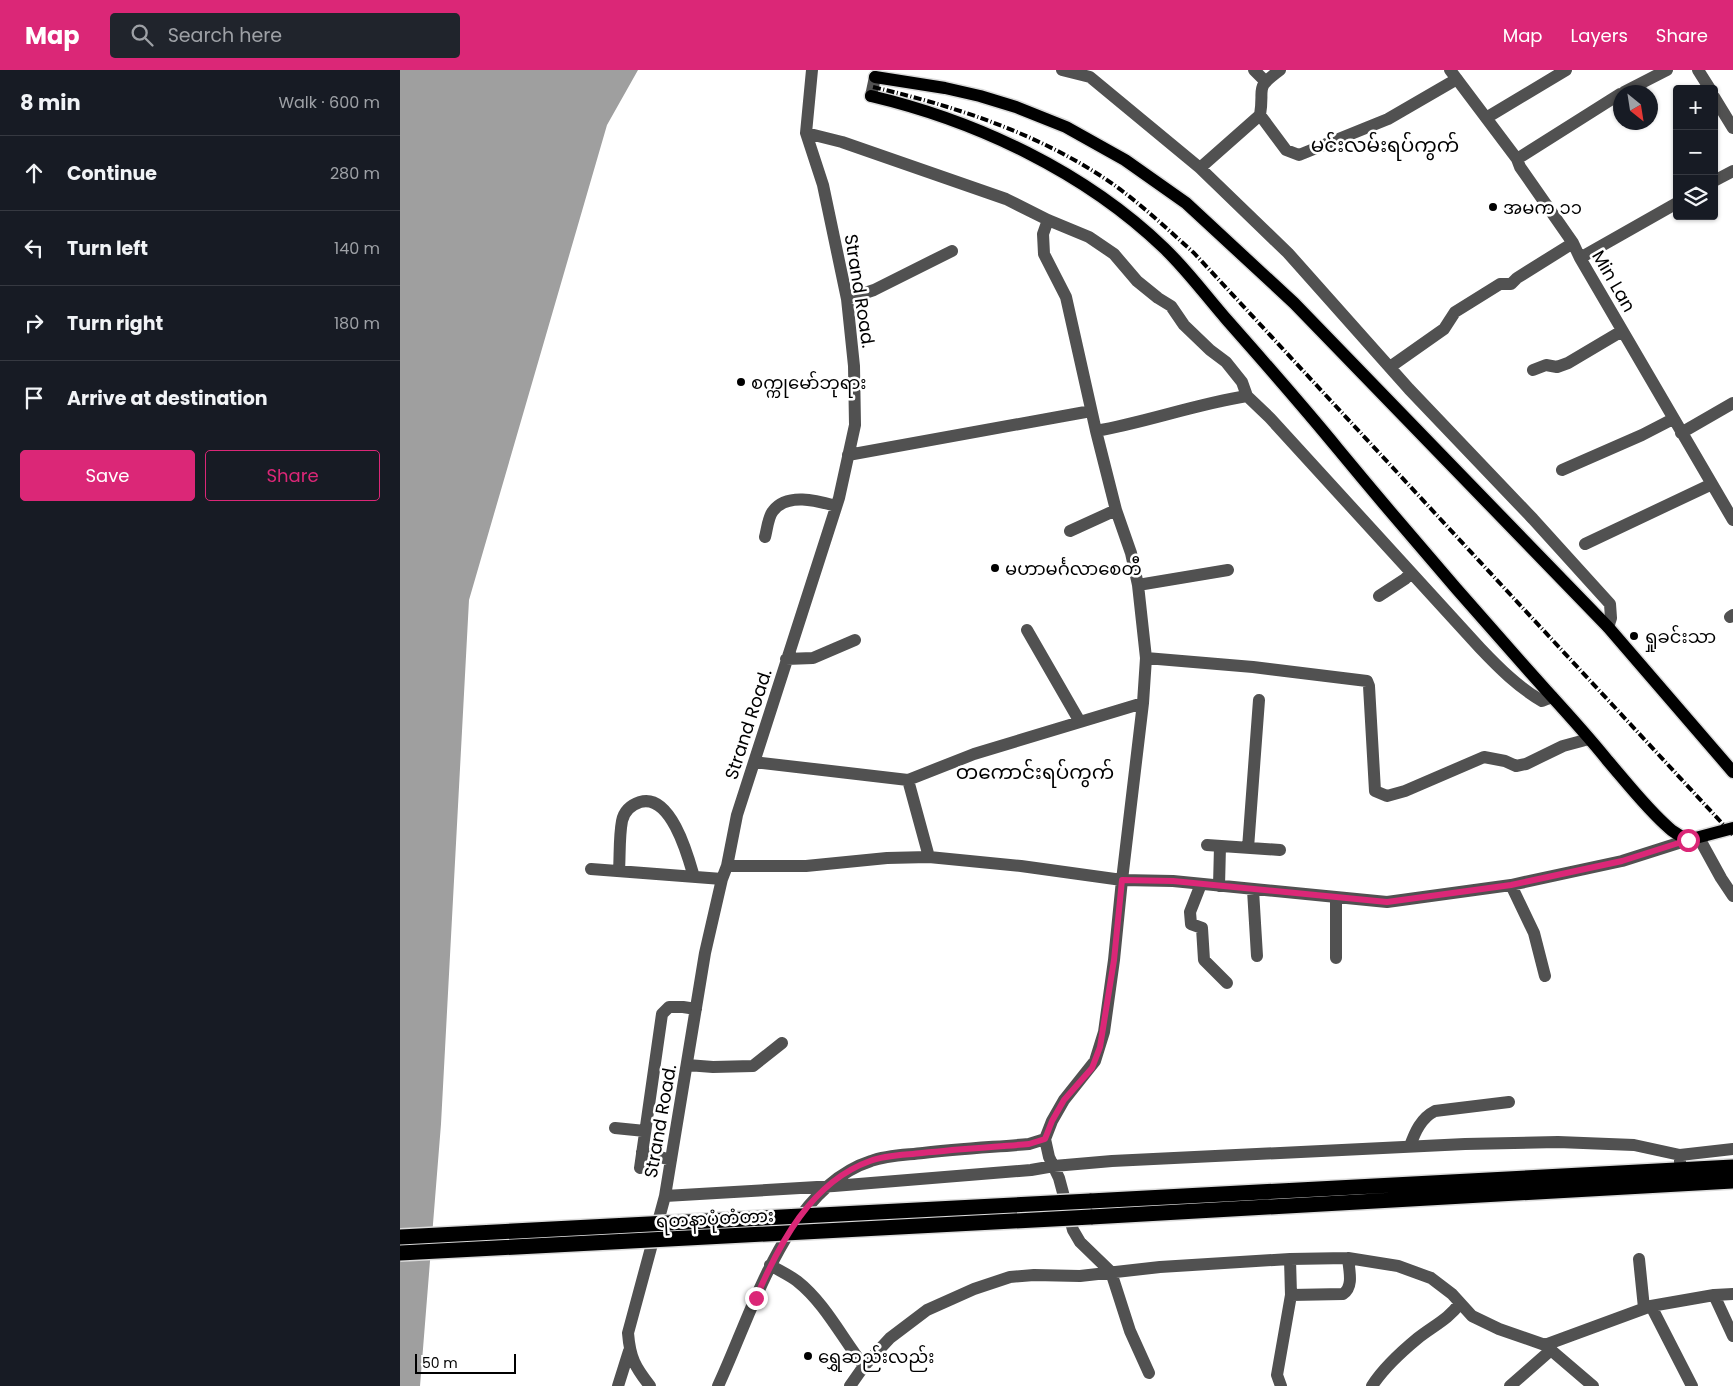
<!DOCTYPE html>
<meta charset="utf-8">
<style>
body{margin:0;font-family:Poppins,"Noto Sans Myanmar",sans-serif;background:#20242c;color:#f1f3f6}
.controls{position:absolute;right:15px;top:15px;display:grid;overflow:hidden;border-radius:5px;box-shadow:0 1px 4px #0004}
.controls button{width:45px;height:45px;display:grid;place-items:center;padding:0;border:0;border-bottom:1px solid #363941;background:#171b24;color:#f1f3f6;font:25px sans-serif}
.compass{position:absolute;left:1213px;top:15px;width:45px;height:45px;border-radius:50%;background:#171b24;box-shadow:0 1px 4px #0004;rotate:150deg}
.scale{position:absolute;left:15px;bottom:12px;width:101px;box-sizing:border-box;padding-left:5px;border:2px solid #000;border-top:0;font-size:14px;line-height:18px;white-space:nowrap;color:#000;-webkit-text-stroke:4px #fff;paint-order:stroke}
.stop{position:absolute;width:15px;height:15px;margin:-11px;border:4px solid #db2777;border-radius:50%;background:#fff}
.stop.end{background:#db2777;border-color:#fff;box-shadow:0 1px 5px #0008}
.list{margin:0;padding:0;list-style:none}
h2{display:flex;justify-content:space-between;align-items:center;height:65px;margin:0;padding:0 20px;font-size:21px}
h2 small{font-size:16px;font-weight:400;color:#9ea1a6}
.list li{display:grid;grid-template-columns:32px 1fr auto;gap:15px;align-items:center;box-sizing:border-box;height:75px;padding:0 20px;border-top:1px solid #363941}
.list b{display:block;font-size:19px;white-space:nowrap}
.list em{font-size:16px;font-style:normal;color:#9ea1a6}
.actions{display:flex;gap:10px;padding:15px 20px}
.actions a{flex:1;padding:11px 0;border:1px solid #db2777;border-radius:5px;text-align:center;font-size:18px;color:#db2777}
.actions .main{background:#db2777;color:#fff}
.icon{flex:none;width:28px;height:28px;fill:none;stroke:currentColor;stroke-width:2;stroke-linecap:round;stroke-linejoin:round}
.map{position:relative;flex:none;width:1333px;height:1316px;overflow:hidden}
header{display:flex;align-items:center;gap:30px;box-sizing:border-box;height:70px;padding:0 25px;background:#db2777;color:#fff}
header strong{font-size:24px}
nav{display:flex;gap:28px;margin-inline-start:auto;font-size:18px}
.search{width:350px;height:45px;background:#20242c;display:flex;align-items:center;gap:12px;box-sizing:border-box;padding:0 18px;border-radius:5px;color:#9ea1a6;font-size:19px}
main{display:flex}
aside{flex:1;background:#171b24}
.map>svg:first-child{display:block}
.water{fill:#9f9f9f}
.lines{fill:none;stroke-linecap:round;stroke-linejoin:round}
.major-casing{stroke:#dbdbdb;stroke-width:15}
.highway-casing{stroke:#dbdbdb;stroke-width:18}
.minor{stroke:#515151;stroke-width:12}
.major{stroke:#000;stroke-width:12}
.highway{stroke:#000;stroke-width:15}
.rail{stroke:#000;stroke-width:4;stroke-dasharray:8 2.5 1 2.5;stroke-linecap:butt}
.highway-bridge-casing{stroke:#dbdbdb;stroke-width:18;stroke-linecap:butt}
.highway-bridge{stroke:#000;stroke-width:15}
.route{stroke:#db2777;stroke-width:6}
.poi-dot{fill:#000;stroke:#fff;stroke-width:2}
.labels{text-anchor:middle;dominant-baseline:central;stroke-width:5;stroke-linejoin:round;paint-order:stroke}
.poi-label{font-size:18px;fill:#000;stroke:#fff;text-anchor:start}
.street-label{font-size:18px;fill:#000;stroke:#fff}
.quarter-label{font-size:20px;fill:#000;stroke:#fff}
</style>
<header>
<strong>Map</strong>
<div class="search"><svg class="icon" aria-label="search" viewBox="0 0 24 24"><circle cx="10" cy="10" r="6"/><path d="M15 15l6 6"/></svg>Search here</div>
<nav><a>Map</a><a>Layers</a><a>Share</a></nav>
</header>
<main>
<aside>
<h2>8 min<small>Walk · 600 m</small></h2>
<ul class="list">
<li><svg class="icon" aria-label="ahead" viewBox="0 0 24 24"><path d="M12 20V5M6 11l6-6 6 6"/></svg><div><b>Continue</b></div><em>280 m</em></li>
<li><svg class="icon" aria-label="left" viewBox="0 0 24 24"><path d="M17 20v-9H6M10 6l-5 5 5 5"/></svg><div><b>Turn left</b></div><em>140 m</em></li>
<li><svg class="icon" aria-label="right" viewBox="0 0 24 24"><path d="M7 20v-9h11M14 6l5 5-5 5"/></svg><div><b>Turn right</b></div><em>180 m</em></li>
<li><svg class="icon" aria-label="arrive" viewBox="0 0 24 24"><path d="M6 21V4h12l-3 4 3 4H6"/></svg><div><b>Arrive at destination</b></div></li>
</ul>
<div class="actions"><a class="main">Save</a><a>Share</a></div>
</aside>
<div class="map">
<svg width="1333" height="1316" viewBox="0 0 1333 1316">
<rect width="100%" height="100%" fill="#fff"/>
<path class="water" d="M0,0H238L207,55L69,530L41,1054L20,1316H0Z"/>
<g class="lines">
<g class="major-casing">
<path id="major" d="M475,7L545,18L580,26L616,37L666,57L725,90L786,133L894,233L1208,557L1333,702
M471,26C577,51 685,102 764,178C787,200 806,226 827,250C865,293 902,335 938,379C1005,460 1074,540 1145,619C1166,642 1188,666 1208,691C1227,713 1247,739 1269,758C1274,763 1281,766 1288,770L1333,758"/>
</g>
<g class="highway-casing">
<path id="highway" d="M690,1131L1333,1097
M691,1147L1333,1111"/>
</g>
<path class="minor" d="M662,0L690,7L800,98L888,183L1009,319L1133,449L1210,534L1211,548L1208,557
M854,0L865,11
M1050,0L1117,89L1120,97L1173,173L1180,188L1333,450
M1298,0L1310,19
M1224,22L1267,0
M471,26L475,7
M1314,27L1333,58
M860,45L886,80L899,85L988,49L1057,9
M1086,48L1166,0
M406,63L442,72L606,129L648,150L689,167L714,184L737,211L758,228L771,236L784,255L810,280L826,292L842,312L847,326L870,348L1080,578C1099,598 1118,617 1142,631L1152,627
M1117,89L1220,24
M800,98L860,45C865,16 853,20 880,0
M1314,111L1333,101
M1180,188L1277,133
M447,229L474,220L552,181
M990,297L1044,259L1055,242L1100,214H1111L1117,208L1173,173
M1133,300L1146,295L1157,297L1168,293L1222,261
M696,361C747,352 796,334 847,326
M1281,363L1333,333
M448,385L691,341
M1162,400L1242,365L1273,349
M670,461L716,440
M365,467C367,460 368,447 373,441C387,422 418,431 436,436
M1185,474L1312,414
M738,515L828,500
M979,526L1005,509L1011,503
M1330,547L1333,545
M627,560L680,652
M746,588L853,597L967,611L969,616L975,721L987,726L1005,721L1084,687L1105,691L1116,696L1126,694L1163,676L1189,669
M386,589L413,588L455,570
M354,692L508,710L574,684L743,633
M508,710L529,787
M1299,768L1321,808L1333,826
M807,775L880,780
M848,778L859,630
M327,796H406L487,788L529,787L621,796L722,810L773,811L987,832L1111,815L1222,791L1288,770
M191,799L322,809
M219,801C220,785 219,767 222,751C224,741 231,735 240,732C271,723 288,786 294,807
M801,814L790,842L791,854L802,858L804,890L827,913
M1111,815L1134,863L1145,906
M819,816L820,776
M853,820L857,886
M936,888V827
M287,995L313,997L353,996L382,973
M215,1058L245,1061
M645,1069L649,1087L659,1108L673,1160L680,1172L711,1202L730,1261L749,1303
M1010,1076C1015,1062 1021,1048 1035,1041L1109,1032
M242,1082L271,1090
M1280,1092V1085L1333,1079
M240,1098L262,944L269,937H283L296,939
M265,1126L434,1116L631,1100L654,1096L712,1091L1065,1074L1158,1072L1234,1075L1280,1085
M1239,1189L1244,1238
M370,1195C378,1200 389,1205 397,1211C425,1233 442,1268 464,1296
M891,1225L943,1224C954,1217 949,1200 948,1188
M1314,1225L1333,1266
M1251,1236L1292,1316
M1145,1275L1193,1316
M218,1316L229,1281
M250,1316C235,1297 230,1288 228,1263L265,1126L305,883L322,809L327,796L337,745L439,428L455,355L454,296L447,229L423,115L406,63L412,0
M318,1316C352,1244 386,1118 471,1091C487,1085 506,1085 523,1083C558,1079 594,1077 629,1074L645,1069L652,1051L664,1030L695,991L704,962L714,890L722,810L743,633L746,588L738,515L731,483L716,440L696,361L666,227L644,184L643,164L648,150
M450,1316L464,1296L490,1268L527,1240L574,1219L610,1207L634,1205L680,1206L760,1197L890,1189L948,1188L998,1196L1031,1208L1052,1224L1072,1246L1099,1259L1145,1275L1251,1236L1314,1225L1333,1224
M881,1316L877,1305L891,1225L890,1189
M972,1316C984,1297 1001,1282 1018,1268C1033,1256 1049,1249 1060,1233
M1110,1316L1151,1280"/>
<use href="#major" class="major"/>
<use href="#highway" class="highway"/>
<path class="rail" d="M473,17C554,36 634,62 704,108C737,130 765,157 794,183L1333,765"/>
<g class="highway-bridge-casing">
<path id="highway-bridge" d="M0,1167L690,1131
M0,1183L691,1147"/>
</g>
<use href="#highway-bridge" class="highway-bridge"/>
</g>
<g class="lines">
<path class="route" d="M356,1228C379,1174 411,1112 470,1091C486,1085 505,1085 522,1083C558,1079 593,1077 629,1074L645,1069L652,1051L664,1030L692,998L700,977L714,890L722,810L773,811L987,832L1111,815L1222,791L1288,770"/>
</g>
<g class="poi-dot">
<circle cx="1093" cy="137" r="5"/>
<circle cx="341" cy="312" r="5"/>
<circle cx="595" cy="498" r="5"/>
<circle cx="1234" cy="566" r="5"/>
<circle cx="408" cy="1286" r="5"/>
</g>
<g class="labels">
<g class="poi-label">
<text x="1103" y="137">အမက ၁၁</text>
<text x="351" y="312">စက္ကုမော်ဘုရား</text>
<text x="605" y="498">မဟာမင်္ဂလာစေတီ</text>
<text x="1244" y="566">ရှုခင်းသာ</text>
<text x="418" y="1286">ရွှေဆည်းလည်း</text>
</g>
<g class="street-label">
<text transform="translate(1214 211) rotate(60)">Min Lan</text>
<text transform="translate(460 221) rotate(81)">Strand Road.</text>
<text transform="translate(348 654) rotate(-72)">Strand Road.</text>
<text transform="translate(260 1051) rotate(-80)">Strand Road.</text>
<text transform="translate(315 1148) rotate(-3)">ရတနာပုံတံတား</text>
</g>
<g class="quarter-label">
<text x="985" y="75">မင်းလမ်းရပ်ကွက်</text>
<text x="635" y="702">တကောင်းရပ်ကွက်</text>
</g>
</g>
</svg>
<div class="controls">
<button>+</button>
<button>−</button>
<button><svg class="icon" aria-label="layers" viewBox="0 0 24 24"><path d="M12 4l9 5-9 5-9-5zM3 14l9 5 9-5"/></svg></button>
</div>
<svg class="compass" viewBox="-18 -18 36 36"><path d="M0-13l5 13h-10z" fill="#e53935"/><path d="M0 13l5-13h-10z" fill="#9ea1a6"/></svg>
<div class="scale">50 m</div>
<div class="stop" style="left:1288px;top:770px"></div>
<div class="stop end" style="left:356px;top:1228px"></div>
</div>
</main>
